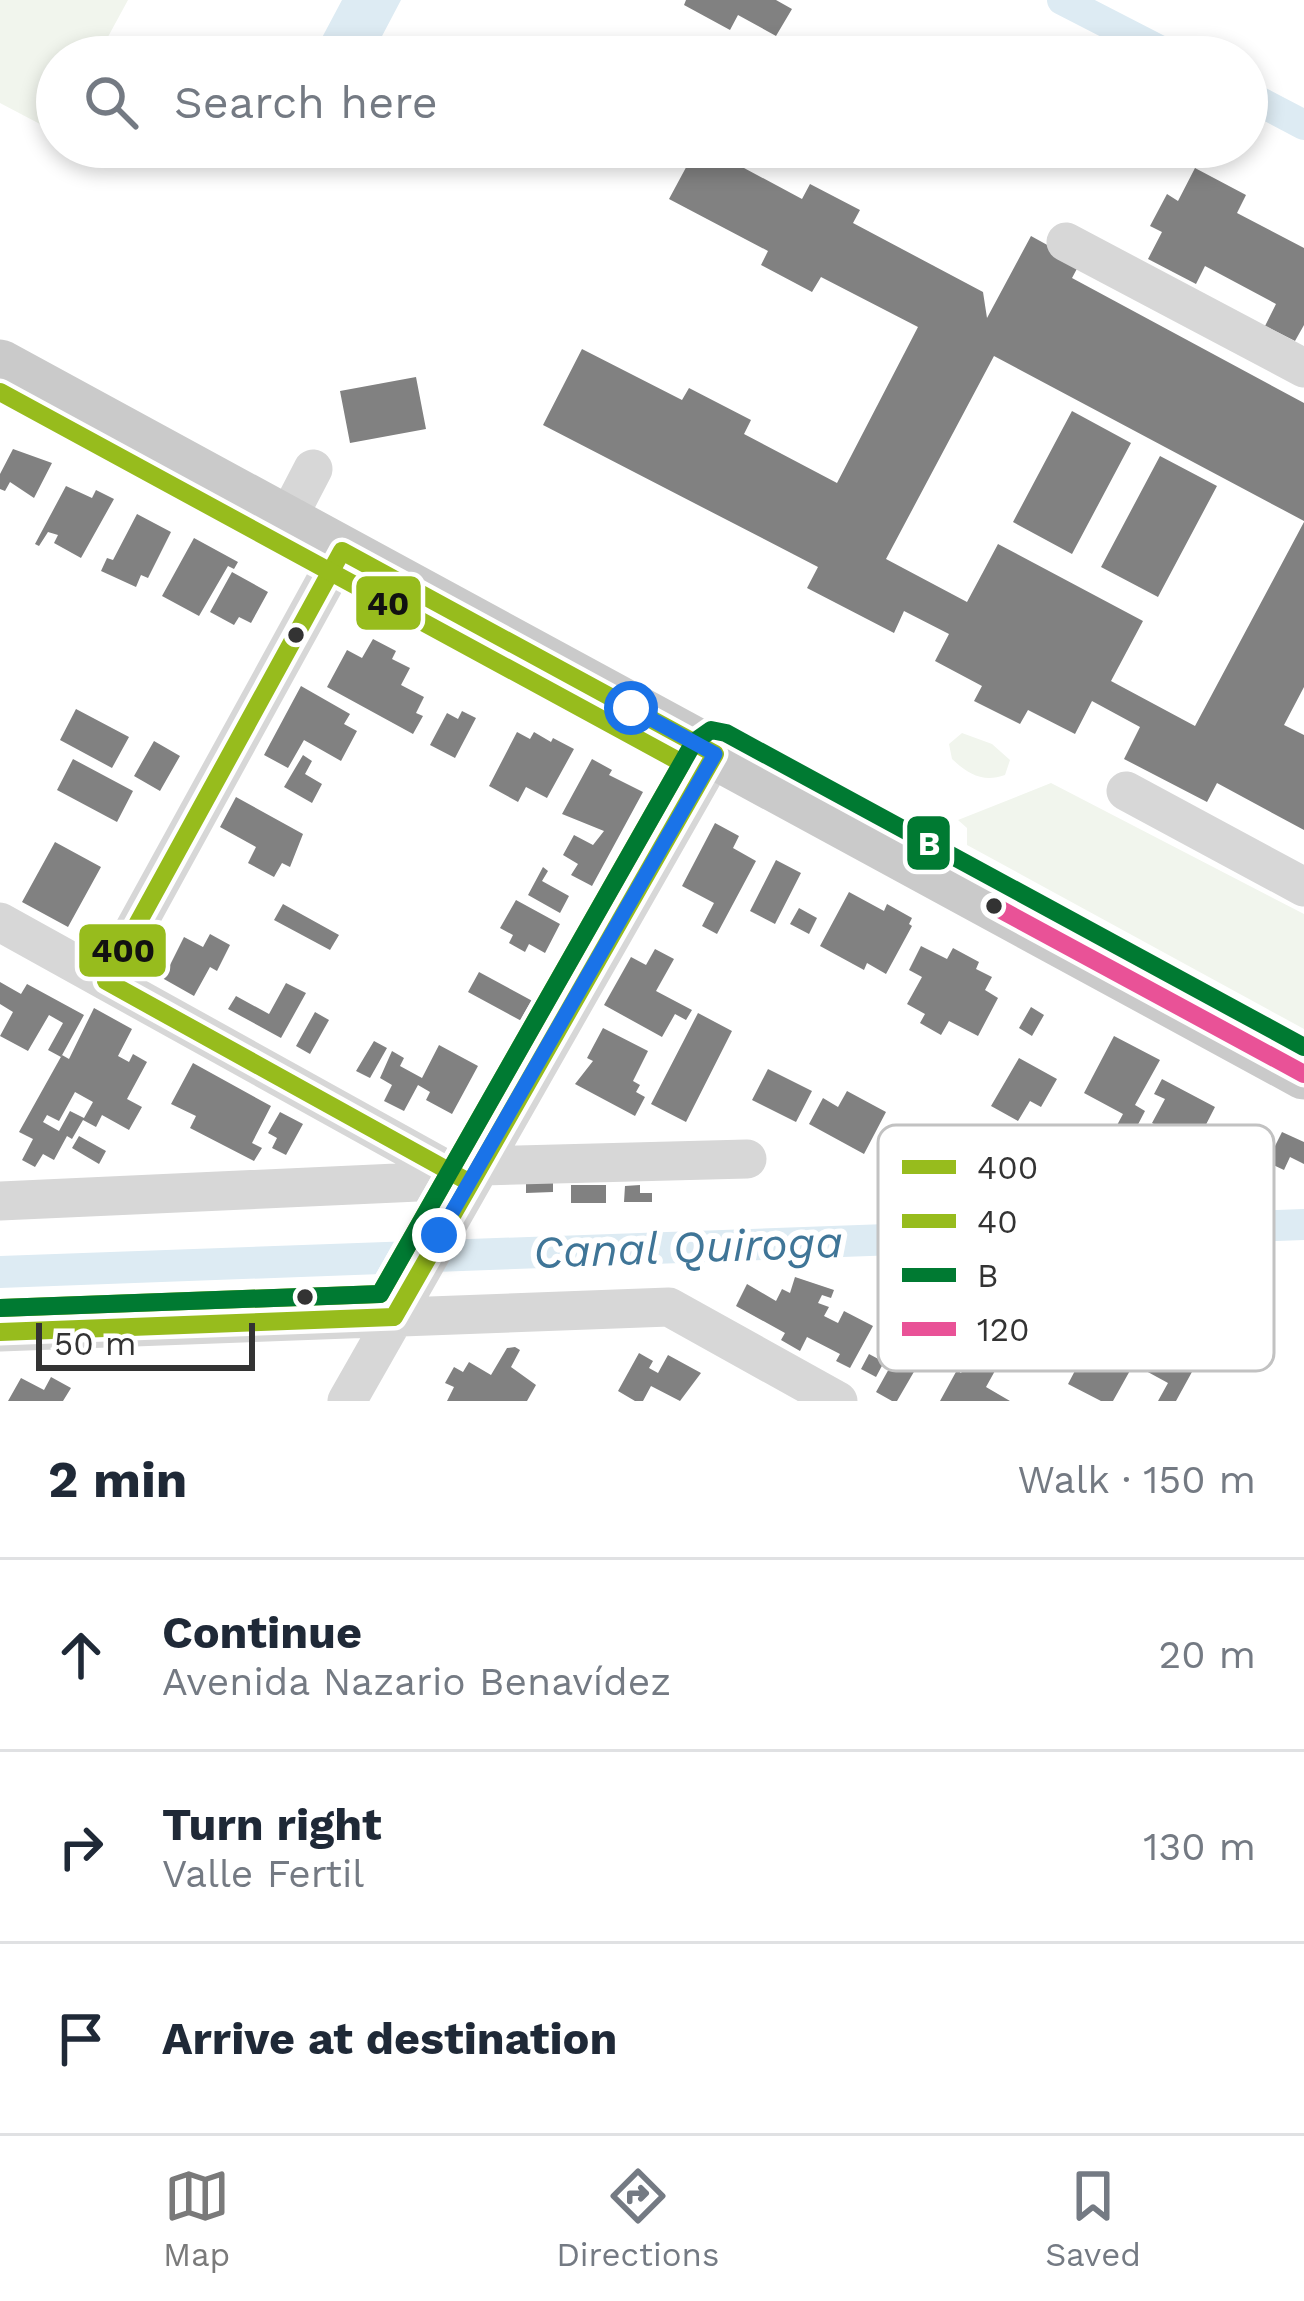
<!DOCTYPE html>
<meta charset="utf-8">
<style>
body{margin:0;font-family:"Work Sans",sans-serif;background:#f6f6f7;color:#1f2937}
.scale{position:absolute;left:36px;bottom:30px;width:219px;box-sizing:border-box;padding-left:12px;border:6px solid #333;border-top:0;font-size:33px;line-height:42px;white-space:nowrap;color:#333;-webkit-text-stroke:9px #fff;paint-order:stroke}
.stop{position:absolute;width:36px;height:36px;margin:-27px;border:9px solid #1a73e8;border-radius:50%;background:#fff}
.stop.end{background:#1a73e8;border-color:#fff;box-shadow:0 3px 12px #0008}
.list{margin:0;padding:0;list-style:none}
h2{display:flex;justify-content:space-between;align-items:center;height:156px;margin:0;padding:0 48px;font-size:51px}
h2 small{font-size:39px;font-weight:400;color:#747a83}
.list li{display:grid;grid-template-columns:78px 1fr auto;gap:36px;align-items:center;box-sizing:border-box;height:192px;padding:0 48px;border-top:3px solid #e0e1e3}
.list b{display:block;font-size:45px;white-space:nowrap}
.list p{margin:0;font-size:39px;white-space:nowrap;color:#747a83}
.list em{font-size:39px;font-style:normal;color:#747a83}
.icon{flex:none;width:66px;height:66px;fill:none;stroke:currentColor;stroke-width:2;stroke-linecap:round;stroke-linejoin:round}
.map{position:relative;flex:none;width:1304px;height:1401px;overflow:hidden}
.search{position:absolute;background:#fff;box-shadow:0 6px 18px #0003;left:36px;right:36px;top:36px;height:132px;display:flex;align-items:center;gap:30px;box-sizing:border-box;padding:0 42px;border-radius:66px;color:#747a83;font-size:45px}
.sheet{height:732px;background:#fff}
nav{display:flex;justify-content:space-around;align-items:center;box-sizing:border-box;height:168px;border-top:3px solid #e0e1e3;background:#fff;font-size:33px;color:#747a83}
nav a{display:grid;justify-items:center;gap:6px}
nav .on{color:#7a7a7a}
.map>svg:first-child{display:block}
.green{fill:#f1f5ed}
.water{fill:#ddebf3}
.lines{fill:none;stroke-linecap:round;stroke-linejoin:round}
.canal{stroke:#ddebf3;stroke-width:30}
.building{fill:#818181;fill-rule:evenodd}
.minor{stroke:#d7d7d7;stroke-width:39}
.major{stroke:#cacaca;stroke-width:51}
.bus-1-casing{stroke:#fff;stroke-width:27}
.bus-2-casing{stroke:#fff;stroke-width:27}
.bus-3-casing{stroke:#fff;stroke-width:27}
.bus-4-casing{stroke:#fff;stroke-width:27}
.bus-1{stroke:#97bc1d;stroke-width:18}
.bus-2{stroke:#97bc1d;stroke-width:18}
.bus-3{stroke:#007a32;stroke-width:18}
.bus-4{stroke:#e95297;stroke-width:18}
.route{stroke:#1a73e8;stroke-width:15}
.bus-dot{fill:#333;stroke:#fff;stroke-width:4.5}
.labels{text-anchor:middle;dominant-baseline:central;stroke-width:12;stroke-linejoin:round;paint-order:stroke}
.water-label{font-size:45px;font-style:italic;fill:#3f7597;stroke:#fff}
.key{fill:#fff;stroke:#c2c2c2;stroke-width:3}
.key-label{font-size:33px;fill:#333}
.line-badge{stroke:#fff;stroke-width:4.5}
.badge-label{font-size:33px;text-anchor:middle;font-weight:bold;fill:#fff}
.pale-badge-label{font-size:33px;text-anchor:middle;font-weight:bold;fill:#111}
</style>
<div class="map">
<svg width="1304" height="1401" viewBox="0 0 1304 1401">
<rect width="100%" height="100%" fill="#fff"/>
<path class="green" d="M0,0H128L97,57H57V133L0,103Z
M962,733L992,744L1010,760L1005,775C983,783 968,774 952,759L949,744Z
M1051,783L1304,914V1029L967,845V828L958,820Z"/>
<path class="water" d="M342,0H401L371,57H335L317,47Z
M1304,1209V1240L0,1288V1256Z"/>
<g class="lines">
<path class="canal" d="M1062,0L1173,57
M1247,95L1304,125"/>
</g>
<path class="building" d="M686,0H776L792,9L776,36L738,15L730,30L684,5Z
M697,147H705L802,199L810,184L860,210L853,223L983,292L987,318L1031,236L1080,263L1072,278L1304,403V521L994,356L886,559L967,602L998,544L1143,621L1111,681L1195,726L1304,522V687L1284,725L1304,735V830L1217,783L1207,802L1124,759L1140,727L1092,701L1075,734L1028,710L1020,724L974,701L982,686L935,661L949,634L904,611L894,633L807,588L818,567L543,425L582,349L682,400L689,388L751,420L744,434L837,483L918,327L821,277L812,292L761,265L768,251L669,199Z
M1195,168L1246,195L1237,213L1304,248V325L1295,341L1265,326L1276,304L1205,266L1196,284L1148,259L1162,232L1150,226L1167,194L1178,201Z
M416,377L426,429L350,443L340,391Z
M1072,411L1131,443L1072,554L1013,522Z
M13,449L52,463L34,498L10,482L5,491L0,489V474Z
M1160,456L1217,486L1158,597L1101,567Z
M66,486L92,498L96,490L114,499L81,558L54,543L58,535L48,532L39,546L35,544Z
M137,514L171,532L148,578L141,575L136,587L101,571L107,558L113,560Z
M194,538L238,562L234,569L228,566L199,616L162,596Z
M232,572L268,592L251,623L239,617L234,625L210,612Z
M373,639L396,651L392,659L410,668L401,685L424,697L416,713L423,716L413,734L327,687L347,650L362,658Z
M301,686L350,714L344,724L357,731L341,761L304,740L288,768L264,755Z
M76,709L129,737L112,768L60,740Z
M462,711L476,718L455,758L430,745L447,713L458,719Z
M517,732L530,739L534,732L551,742L553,738L574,749L547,798L526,787L518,802L489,786Z
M154,741L180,756L160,791L134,776Z
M303,755L312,761L305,774L322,784L312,803L284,787Z
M73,759L133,791L117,822L57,790Z
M592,759L612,770L609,775L643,792L592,886L571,875L578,864L563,855L574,835L593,845L604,831L562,814Z
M236,797L303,834L290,867L282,863L274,877L248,863L256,847L220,827Z
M715,823L739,836L733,848L756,861L717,934L702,926L714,903L682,886Z
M55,842L101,867L68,927L22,902Z
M776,860L801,873L775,924L750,911Z
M543,867L548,871L542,881L569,896L560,913L528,895Z
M849,892L884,911L887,904L912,918L909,924L912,926L886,974L867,963L864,970L820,946Z
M516,900L560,924L545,953L529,944L525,952L509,943L513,935L500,928Z
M283,904L339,935L330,950L274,920Z
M799,908L817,918L809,934L790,924Z
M210,934L230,945L217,971L210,967L194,996L148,970L145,965L151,955L170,965L184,937L203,947Z
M921,946L947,959L953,948L979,962L976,969L992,977L985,990L998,998L978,1036L949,1021L941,1035L920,1023L925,1014L907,1004L922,977L909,970Z
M655,949L674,959L656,991L692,1010L686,1020L675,1014L662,1037L604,1005L631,957L646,965Z
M479,972L538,1004L527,1024L468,992Z
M0,982L21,994L27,984L84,1015L61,1057L48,1050L63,1023L49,1015L28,1051L0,1036L13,1012L0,1004Z
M286,983L306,993L281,1038L228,1009L236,996L269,1014Z
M1031,1007L1044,1015L1032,1036L1019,1028Z
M94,1008L132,1029L118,1056L129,1062L133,1054L147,1062L127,1099L142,1107L129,1130L102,1115L96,1127L83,1120L72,1139L67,1136L54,1160L43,1154L35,1167L22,1160L33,1139L19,1132L62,1055L69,1059ZM75,1092L93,1102L84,1118L70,1111L59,1131L43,1122L47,1115L59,1121Z
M315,1012L329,1020L310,1054L296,1046Z
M698,1013L732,1031L686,1122L651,1104Z
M603,1028L648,1051L633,1081L640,1085L636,1092L645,1097L635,1116L575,1084L593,1061L587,1058Z
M1114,1036L1160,1060L1135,1105L1145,1111L1132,1136L1116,1127L1123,1114L1084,1093Z
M374,1041L387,1048L370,1078L356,1071Z
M439,1045L478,1066L452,1114L426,1100L430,1092L418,1085L404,1111L384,1101L392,1085L380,1078L392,1051L404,1058L400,1066L422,1078Z
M1019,1058L1057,1079L1041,1107L1030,1101L1018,1121L991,1106Z
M193,1063L271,1106L252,1143L262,1148L254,1161L190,1128L196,1116L171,1104Z
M768,1069L812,1091L796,1122L752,1100Z
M1162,1079L1215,1107L1195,1146L1152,1123L1165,1099L1154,1094Z
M847,1091L886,1112L864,1154L809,1124L823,1098L838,1107Z
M280,1112L303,1124L286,1155L272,1148L277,1138L268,1133Z
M1282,1132L1304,1142V1164L1290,1157L1284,1170L1267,1162Z
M79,1136L106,1151L99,1164L72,1148Z
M526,1175H553V1192L526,1193Z
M571,1185H606V1203H571Z
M640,1185V1193H652V1202H624L625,1186Z
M1193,1275L1211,1285L1208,1290L1215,1293L1210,1302L1226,1310L1176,1401H1158L1168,1383L1146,1371L1152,1359L1149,1357L1164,1329L1116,1303L1124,1287L1172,1312Z
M795,1277L834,1290L831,1298L822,1295L818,1303L829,1307L824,1316L838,1323L844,1311L873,1326L850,1368L836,1361L840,1354L807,1337L800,1351L781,1340L785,1333L736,1306L747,1284L776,1301L782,1289L790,1293Z
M1089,1344L1132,1367L1113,1401H1101L1068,1384Z
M515,1347L520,1350L511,1367L536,1385L527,1401H447L454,1387L445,1383L454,1367L463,1372L469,1362L491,1375L507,1348Z
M639,1353L653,1361L649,1368L658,1373L668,1355L701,1373L680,1401L651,1386L643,1401H635L618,1391Z
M869,1354L884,1362L876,1377L861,1369Z
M971,1355L996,1369L986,1387L1010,1401H940L957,1370L961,1373Z
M895,1358L915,1370L897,1401H892L876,1392Z
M51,1377L71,1388L63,1401H8L21,1378L44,1390Z"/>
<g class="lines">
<path class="minor" d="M1066,242L1304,368
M286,521L313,469
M1126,791L1304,887
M0,922L465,1180
M106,981L342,551
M482,1166L747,1159
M0,1201L462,1180
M0,1332L669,1307L838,1401
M347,1401L715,754"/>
<path class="major" d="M0,365L1304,1074"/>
<g class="bus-1-casing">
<path id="bus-1" d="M342,551L715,754L473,1179L465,1180L106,981Z
M394,1317L473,1179
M0,1332L394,1317"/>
</g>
<g class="bus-2-casing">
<path id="bus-2" d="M0,392L682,763L380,1294L0,1308"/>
</g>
<g class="bus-3-casing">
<path id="bus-3" d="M0,1308L380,1294L694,742L711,730L726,733L1304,1047"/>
</g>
<g class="bus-4-casing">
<path id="bus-4" d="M994,906L1304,1074"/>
</g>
<use href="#bus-1" class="bus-1"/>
<use href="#bus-2" class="bus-2"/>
<use href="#bus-3" class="bus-3"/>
<use href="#bus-4" class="bus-4"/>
</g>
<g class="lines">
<path class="route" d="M439,1235L715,754L631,708"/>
</g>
<g class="bus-dot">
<circle cx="296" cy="635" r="10"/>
<circle cx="994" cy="906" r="10"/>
<circle cx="305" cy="1297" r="10"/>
</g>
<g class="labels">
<g class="water-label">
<text transform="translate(688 1247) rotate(-2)">Canal Quiroga</text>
</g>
</g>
<rect x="878" y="1125" width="396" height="246" rx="18" class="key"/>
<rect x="902" y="1160" width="54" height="14" fill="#97bc1d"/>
<rect x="902" y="1214" width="54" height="14" fill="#97bc1d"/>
<rect x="902" y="1268" width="54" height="14" fill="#007a32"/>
<rect x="902" y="1322" width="54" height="14" fill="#e95297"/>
<g class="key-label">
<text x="977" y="1179">400</text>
<text x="977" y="1233">40</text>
<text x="977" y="1287">B</text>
<text x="977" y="1341">120</text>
</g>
<g class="line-badge">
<rect x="354" y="574" width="69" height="58" rx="12" fill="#97bc1d"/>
<rect x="905" y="814" width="47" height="58" rx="12" fill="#007a32"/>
<rect x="77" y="922" width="91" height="57" rx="12" fill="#97bc1d"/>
</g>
<g class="badge-label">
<text x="929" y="855">B</text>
</g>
<g class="pale-badge-label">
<text x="388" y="615">40</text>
<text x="123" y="962">400</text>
</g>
</svg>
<div class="scale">50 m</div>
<div class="stop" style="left:631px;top:708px"></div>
<div class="stop end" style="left:439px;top:1235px"></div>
<div class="search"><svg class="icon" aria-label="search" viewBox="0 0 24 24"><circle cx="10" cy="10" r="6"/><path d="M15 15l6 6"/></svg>Search here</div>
</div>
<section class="sheet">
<h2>2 min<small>Walk · 150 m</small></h2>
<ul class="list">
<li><svg class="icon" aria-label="ahead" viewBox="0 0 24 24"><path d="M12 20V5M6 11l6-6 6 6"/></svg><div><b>Continue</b><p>Avenida Nazario Benavídez</p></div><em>20 m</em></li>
<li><svg class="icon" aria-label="right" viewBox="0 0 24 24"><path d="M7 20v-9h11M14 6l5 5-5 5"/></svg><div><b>Turn right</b><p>Valle Fertil</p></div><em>130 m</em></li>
<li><svg class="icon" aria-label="arrive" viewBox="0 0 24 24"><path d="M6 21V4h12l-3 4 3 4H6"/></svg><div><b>Arrive at destination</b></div></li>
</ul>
</section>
<nav>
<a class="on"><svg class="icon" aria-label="map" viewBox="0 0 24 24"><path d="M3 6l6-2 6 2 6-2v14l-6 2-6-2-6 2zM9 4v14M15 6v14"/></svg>Map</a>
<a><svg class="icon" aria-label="directions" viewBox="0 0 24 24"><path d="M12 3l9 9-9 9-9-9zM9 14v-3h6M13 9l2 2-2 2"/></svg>Directions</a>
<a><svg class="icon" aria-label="saved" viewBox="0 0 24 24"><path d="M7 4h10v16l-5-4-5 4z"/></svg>Saved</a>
</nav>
